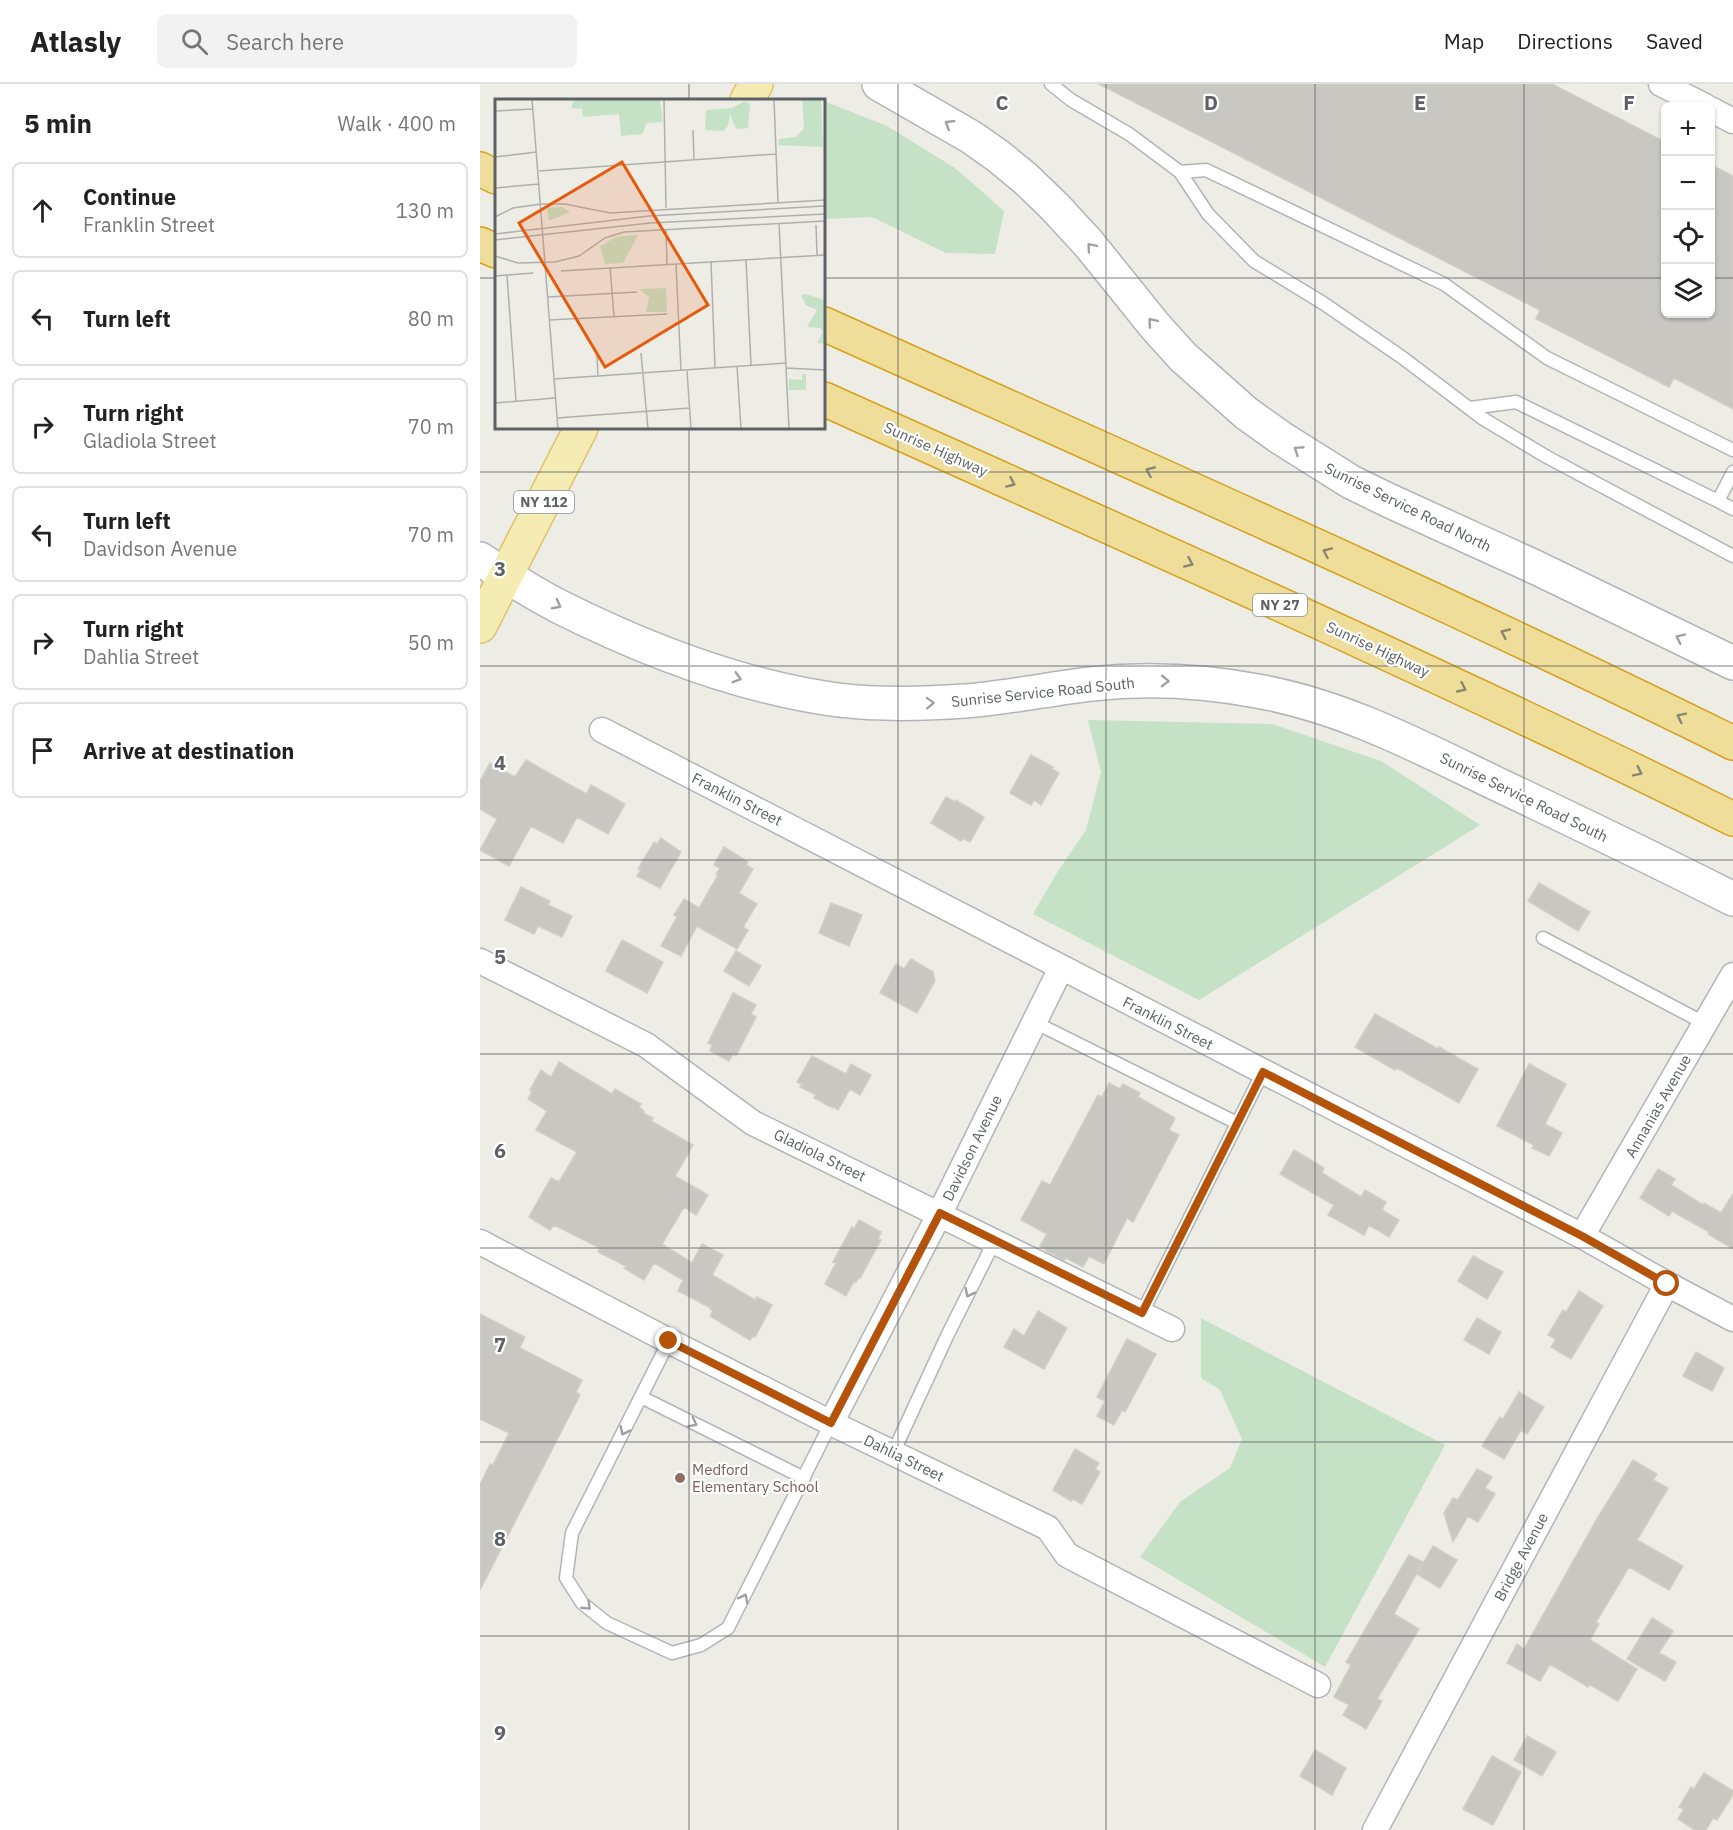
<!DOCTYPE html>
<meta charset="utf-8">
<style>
body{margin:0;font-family:"IBM Plex Sans",sans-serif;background:#f2f2f2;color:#222}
.controls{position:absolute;right:18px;top:18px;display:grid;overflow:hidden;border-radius:9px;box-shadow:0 2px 4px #0004}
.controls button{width:54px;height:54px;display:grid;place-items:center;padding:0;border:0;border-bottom:2px solid #e0e0e0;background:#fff;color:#222;font:30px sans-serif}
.stop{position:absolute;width:18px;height:18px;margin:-14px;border:4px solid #b45309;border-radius:50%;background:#fff}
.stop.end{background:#b45309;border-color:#fff;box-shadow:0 2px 6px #0008}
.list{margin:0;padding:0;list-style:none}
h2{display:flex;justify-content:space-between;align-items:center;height:78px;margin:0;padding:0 24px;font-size:26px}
h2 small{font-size:20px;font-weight:400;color:#767676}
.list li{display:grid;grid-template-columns:39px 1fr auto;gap:18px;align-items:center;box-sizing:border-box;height:96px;margin:0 12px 12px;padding:0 12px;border:2px solid #e0e0e0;border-radius:9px}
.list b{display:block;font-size:22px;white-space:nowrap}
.list p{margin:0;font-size:20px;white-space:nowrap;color:#767676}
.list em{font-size:20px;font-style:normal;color:#767676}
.icon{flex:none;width:33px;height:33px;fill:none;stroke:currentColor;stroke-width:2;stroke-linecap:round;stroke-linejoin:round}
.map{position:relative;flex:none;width:1253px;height:1746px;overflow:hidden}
header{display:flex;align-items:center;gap:36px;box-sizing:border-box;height:84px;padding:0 30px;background:#fff;border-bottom:2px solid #e0e0e0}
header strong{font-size:28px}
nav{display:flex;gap:33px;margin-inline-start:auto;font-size:21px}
.search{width:420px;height:54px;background:#f2f2f2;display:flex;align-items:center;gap:15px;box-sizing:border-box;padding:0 21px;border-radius:9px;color:#767676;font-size:22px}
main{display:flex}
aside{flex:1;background:#fff}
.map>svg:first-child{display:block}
.green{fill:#c5e2c6}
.building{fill:#c9c7c2;stroke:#d1cec4;stroke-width:1.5}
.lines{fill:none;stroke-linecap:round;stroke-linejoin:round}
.service-casing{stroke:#b2b5b8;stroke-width:15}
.minor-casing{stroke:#b2b5b8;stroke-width:27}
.secondary-casing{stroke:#b2b4b8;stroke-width:36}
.primary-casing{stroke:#dfc36c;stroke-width:36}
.motorway-casing{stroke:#d6a21d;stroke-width:36}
.service{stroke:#fff;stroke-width:12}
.minor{stroke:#fff;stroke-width:24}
.secondary{stroke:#fff;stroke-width:33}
.primary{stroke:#f5ecb3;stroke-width:33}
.motorway{stroke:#efdd9a;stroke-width:33}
.oneway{stroke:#9ea0a2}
.oneway2{stroke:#898674}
.route{stroke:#b45309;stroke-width:8}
.grid{fill:none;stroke:#5d6064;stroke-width:1.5;stroke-opacity:0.55}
.education-dot{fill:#8d6e63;stroke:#fff;stroke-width:2}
.labels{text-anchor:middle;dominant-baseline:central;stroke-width:4.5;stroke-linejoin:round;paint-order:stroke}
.shield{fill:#fff;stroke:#8e9092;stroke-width:1.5}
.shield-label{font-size:14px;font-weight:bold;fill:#5d6064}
.street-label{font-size:15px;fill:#5d6064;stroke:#fff}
.education-label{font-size:15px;fill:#785e54;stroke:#fff;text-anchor:start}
.inset-road{fill:none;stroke:#afb0ad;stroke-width:1.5}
.view{fill:#e8590c;fill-opacity:0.15;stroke:#e8590c;stroke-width:3}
.inset-edge{fill:none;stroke:#5d6064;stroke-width:3}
.grid-label{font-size:20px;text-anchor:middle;font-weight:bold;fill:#5d6064;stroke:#fff;stroke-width:4.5;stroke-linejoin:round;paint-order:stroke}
</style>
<header>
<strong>Atlasly</strong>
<div class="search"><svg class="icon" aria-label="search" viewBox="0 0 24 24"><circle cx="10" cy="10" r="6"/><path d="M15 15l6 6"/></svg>Search here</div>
<nav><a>Map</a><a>Directions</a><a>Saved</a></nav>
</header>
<main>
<aside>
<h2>5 min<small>Walk · 400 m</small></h2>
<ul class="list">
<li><svg class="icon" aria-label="ahead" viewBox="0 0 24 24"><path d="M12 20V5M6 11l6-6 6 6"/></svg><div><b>Continue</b><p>Franklin Street</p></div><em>130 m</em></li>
<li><svg class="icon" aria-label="left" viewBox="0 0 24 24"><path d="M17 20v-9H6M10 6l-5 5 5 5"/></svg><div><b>Turn left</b></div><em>80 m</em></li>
<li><svg class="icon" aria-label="right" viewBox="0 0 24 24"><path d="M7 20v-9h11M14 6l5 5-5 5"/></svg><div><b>Turn right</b><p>Gladiola Street</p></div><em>70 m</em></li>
<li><svg class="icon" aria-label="left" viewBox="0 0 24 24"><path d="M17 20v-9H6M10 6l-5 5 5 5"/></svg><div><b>Turn left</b><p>Davidson Avenue</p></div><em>70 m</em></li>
<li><svg class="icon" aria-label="right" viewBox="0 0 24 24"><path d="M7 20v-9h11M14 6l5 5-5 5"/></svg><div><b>Turn right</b><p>Dahlia Street</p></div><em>50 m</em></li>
<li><svg class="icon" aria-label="arrive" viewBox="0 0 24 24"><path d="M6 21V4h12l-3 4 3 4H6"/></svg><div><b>Arrive at destination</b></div></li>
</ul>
</aside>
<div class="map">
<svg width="1253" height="1746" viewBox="0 0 1253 1746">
<rect width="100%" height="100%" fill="#edece5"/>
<path class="green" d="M344,17L407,42L475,84L524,127L515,170L466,169L392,133L344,135Z
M608,636L792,640L901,677L1000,741L719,916L553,830L578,787L606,746L621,688Z
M721,1234L965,1361L845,1583L660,1473L700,1418L750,1384L762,1355L740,1306L721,1294Z"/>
<path class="building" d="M619,0H1072L1185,58V230H1230V80L1253,92V325L1194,294L1189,303L1056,235L1060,226Z
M551,671L573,683L572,685L579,689L561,721L554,716L551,721L530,709Z
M46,676L106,710L111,701L145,720L128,750L97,733L83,759L51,742L29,782L0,766L17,735L0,725V697L10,679L35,693Z
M466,713L475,718L476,716L504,733L490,758L483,754L481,757L451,739Z
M181,754L201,768L180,804L157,792L161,786L158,785L174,758L177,760Z
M244,763L268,778L266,781L273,785L259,809L277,820L263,843L268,846L257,865L217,842L201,872L181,862L197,833L194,831L204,815L219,824L238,791L236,790L240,784L234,781Z
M1059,799L1110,828L1098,847L1048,817Z
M41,803L70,817L68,821L92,832L82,853L58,842L54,850L25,836Z
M351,819L382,831L369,862L339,849Z
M142,856L183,878L167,909L126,887Z
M256,867L281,882L269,902L244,887Z
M431,875L453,888L455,897L437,929L400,909L416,880L424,885Z
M253,909L276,921L271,930L276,933L256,972L253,970L249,977L230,967L232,961L228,959Z
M895,930L958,965L959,963L998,985L979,1019L917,984L915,986L875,963Z
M332,972L366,990L371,980L391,991L380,1011L370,1005L358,1026L354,1023L353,1024L334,1014L336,1011L320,1003L322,1000L317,998Z
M79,978L132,1010L135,1005L161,1020L159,1023L164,1027L163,1029L173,1034L171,1037L213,1061L195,1092L228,1111L216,1131L204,1123L182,1160L212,1179L222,1160L243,1171L232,1191L275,1216L277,1213L292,1221L275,1253L273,1252L270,1256L230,1232L233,1227L230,1225L231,1224L198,1207L203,1196L174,1179L164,1196L144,1184L146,1182L118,1168L120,1164L74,1141L70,1146L49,1133L71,1094L79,1098L97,1068L56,1046L67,1027L48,1015L52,1007L50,1006L61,986L71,993Z
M1049,980L1086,1000L1065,1040L1082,1049L1069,1072L1052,1064L1054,1061L1017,1042Z
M629,999L640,1005L643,1000L660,1009L658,1013L695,1034L689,1046L699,1051L653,1138L647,1134L624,1180L609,1172L603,1183L586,1174L584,1176L566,1167V1166L560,1162L567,1150L541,1136L562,1097L570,1101L618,1011L622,1013Z
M814,1066L844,1084L842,1089L881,1113L885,1106L906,1118L902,1126L919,1136L909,1153L889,1141L884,1151L848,1131L854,1121L800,1090Z
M1178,1085L1195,1095L1191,1101L1223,1121L1224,1119L1241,1129L1253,1110V1165L1228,1150L1229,1148L1192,1127L1189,1132L1160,1114Z
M379,1136L401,1148L398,1155L401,1156L380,1194L379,1193L376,1198L374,1197L366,1212L345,1200L356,1179L353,1178L372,1143L374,1145Z
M993,1172L1023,1188L1007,1215L978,1197Z
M1099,1207L1123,1222L1091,1275L1071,1263L1076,1255L1068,1251L1083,1226L1086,1228Z
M558,1227L587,1244L564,1285L524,1263L534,1245L544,1252Z
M0,1230L45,1253L40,1264L102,1296L96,1308L100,1311L0,1506V1401L10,1380L13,1381L29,1349L0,1335Z
M997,1234L1021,1248L1009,1270L984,1256Z
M647,1255L676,1270L645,1328L642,1326L634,1341L617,1332L625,1317L617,1313Z
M1216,1268L1244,1284L1232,1307L1203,1292Z
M1039,1308L1064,1323L1047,1350L1041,1346L1024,1375L1002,1362L1020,1333L1023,1335Z
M595,1365L619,1379L615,1385L620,1388L602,1420L593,1415L591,1417L573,1406Z
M1153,1376L1177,1390L1173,1396L1188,1404L1157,1456L1203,1482L1189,1506L1149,1483L1116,1538L1119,1540L1110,1556L1157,1585L1138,1617L1109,1600L1108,1603L1070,1580L1060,1597L1027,1579L1037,1560L1044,1565L1114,1440Z
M997,1385L1012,1393L1005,1404L1015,1410L998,1438L988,1432L973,1458L964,1429L973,1414L978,1416Z
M953,1462L977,1476L960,1504L937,1490Z
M929,1471L943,1478L914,1530L939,1545L897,1615L902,1617L886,1645L863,1631L869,1621L854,1613L871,1581L866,1578Z
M1172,1534L1193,1547L1179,1569L1196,1578L1185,1597L1147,1575Z
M1047,1652L1076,1668L1062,1692L1034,1676Z
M835,1666L866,1684L852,1711L820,1692Z
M1012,1672L1041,1688L1013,1741L983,1725Z
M1224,1689L1253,1707V1711L1237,1736L1233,1734L1226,1746H1215L1198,1735L1204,1725L1199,1723L1211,1703L1214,1705Z"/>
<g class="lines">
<g class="service-casing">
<path id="service" d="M571,0L591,16L649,50L700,88L728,130L774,177L843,219L923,274L1002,334L1067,373L1253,472
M700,88L726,86L943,190L964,200L1067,274L1253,366
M990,324L1036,318L1238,417
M1253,388L1238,417L1253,425
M1063,854L1226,940
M554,938L757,1039
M662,1229L783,988
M189,1257L92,1449L86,1494L102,1519L127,1539L192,1569L221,1561L248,1544L351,1339
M161,1313L324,1394
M413,1369L468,1250L515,1156"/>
</g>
<g class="minor-casing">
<path id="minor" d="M1181,0L1225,22
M1230,25L1253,37
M122,646L1102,1152L1187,1200L1253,1235
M0,877L166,961L273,1039L692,1245
M1102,1152L1253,891
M0,1158L189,1257L351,1339L568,1444L587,1471L838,1601
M351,1339L460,1129L581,884
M895,1746L1187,1200"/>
</g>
<g class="secondary-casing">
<path id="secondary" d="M399,0L491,53L518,72L546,95L575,123L609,160L675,242L703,273L766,329L801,354L871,398L910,417L1057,484L1253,579
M0,475C26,492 53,509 80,523C168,567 261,603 358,616C400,621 443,620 485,617C527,614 568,605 611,600C665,594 723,597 777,607C863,622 940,663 1019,701C1097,738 1176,776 1253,815"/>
</g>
<g class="primary-casing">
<path id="primary" d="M267,16L276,0
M0,542L101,344"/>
</g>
<g class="motorway-casing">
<path id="motorway" d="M0,85L16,93
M0,160L16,167
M344,240C648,377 954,511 1253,659
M344,315C648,452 954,586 1253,735"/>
</g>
<use href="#service" class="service"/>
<use href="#minor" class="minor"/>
<use href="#secondary" class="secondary"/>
<use href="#primary" class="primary"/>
<use href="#motorway" class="motorway"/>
</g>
<defs><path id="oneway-chevron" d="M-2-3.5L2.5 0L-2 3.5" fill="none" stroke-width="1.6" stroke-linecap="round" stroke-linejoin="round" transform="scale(1.5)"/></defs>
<g class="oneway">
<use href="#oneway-chevron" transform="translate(469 40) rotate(-148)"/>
<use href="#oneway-chevron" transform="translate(611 163) rotate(-130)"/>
<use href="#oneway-chevron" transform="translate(672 238) rotate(-130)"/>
<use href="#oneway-chevron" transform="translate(818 366) rotate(-146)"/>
<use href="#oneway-chevron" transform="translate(77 521) rotate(28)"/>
<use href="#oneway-chevron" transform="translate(1200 554) rotate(-154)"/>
<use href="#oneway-chevron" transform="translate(257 594) rotate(16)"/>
<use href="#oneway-chevron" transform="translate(685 597) rotate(1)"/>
<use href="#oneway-chevron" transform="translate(450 619) rotate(-2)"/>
<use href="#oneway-chevron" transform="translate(489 1209) rotate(116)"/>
<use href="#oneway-chevron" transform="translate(213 1339) rotate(27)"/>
<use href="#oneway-chevron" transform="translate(144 1347) rotate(117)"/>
<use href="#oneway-chevron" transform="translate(264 1514) rotate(-63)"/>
<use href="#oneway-chevron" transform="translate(107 1522) rotate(44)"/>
</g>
<g class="oneway2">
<use href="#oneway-chevron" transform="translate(670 387) rotate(-156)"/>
<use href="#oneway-chevron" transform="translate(531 399) rotate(24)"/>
<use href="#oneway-chevron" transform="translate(847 468) rotate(-156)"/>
<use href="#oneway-chevron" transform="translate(709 479) rotate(24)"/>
<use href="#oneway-chevron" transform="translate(1025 549) rotate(-155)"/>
<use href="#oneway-chevron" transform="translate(982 604) rotate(25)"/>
<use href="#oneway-chevron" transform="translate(1201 633) rotate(-154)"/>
<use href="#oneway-chevron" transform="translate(1158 688) rotate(26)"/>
</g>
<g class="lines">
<path class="route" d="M189,1257L351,1339L460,1129L662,1229L783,988L1102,1152L1187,1200"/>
</g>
<path class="grid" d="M209,0V16M418,0V1746M626,0V1746M835,0V1746M1044,0V1746M0,194H16M344,194H1186M1230,194H1253M209,344V1746M0,388H1253M0,582H1253M0,776H1253M0,970H1253M0,1164H1253M0,1358H1253M0,1552H1253"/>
<circle class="education-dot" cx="200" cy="1394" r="6"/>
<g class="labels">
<g class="shield">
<rect x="34" y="407" width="60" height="22" rx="4.5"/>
<rect x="773" y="510" width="54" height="22" rx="4.5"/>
</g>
<g class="shield-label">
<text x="64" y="418">NY 112</text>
<text x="800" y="521">NY 27</text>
</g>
<g class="street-label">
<text transform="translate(456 365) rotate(24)">Sunrise Highway</text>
<text transform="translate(928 423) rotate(26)">Sunrise Service Road North</text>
<text transform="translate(898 565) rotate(25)">Sunrise Highway</text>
<text transform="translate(563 608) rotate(-6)">Sunrise Service Road South</text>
<text transform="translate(1044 713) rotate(26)">Sunrise Service Road South</text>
<text transform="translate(257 715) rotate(27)">Franklin Street</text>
<text transform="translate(688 939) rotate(27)">Franklin Street</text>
<text transform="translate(1178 1022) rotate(-60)">Annanias Avenue</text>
<text transform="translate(492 1064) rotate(-64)">Davidson Avenue</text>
<text transform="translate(340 1071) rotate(26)">Gladiola Street</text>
<text transform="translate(424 1374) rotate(26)">Dahlia Street</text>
<text transform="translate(1041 1473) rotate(-62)">Bridge Avenue</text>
</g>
<g class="education-label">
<text x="212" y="1385">Medford<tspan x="212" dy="17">Elementary School</tspan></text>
</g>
</g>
<g transform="translate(15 15)">
<rect width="330" height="330" fill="#edece5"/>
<path d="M79,0H165L168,23L152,24L147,35L126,37L124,15L88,18L87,10L76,9ZM307,0H326L328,48L283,46L284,40L301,38L309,29ZM250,2L255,5L253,29L241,30L235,15L233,27L228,32L210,31L211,11L237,9ZM67,108L75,113L54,122L52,109ZM143,136L128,164L110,165L105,147L121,138ZM171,189L172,213H151L154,198L144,190ZM310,195L330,201V245L322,244L328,233L325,229L312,228L322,211L311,206L306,196ZM307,275H311V291H294V280L307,281Z" fill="#c5e2c6"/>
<path class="inset-road" d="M37,0L63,330M169,0L171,109M279,0L283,103M0,3V29M1,12L38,10M198,31L199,61M0,58L41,53M44,72L281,55M0,89L44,85M0,118L18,109L46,105H70L115,114L330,101M284,124L294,330M321,126L322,156M171,130L172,165M0,135L154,117L330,107M0,141L155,124L330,115M0,157L23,164L60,163L84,157L110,139L129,133L330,122M251,160L256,266M216,162L220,269M181,165L186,272M115,168L119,217M66,172L330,156M12,176L21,302M0,177L38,174M53,198L142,193M54,221L172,215M146,254L153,330M102,257L103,278M242,267L246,330M291,269L330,271M192,272L196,330M59,280L291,264M0,304L60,299M62,319L195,309"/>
<path class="view" d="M127,63L213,206L110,268L24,124Z"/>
<rect width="330" height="330" class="inset-edge"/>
</g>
<g class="grid-label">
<text x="522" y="26">C</text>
<text x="731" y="26">D</text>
<text x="940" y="26">E</text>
<text x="1149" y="26">F</text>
<text x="20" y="492">3</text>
<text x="20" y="686">4</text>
<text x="20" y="880">5</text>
<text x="20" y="1074">6</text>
<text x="20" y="1268">7</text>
<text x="20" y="1462">8</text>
<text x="20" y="1656">9</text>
</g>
</svg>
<div class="controls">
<button>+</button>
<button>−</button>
<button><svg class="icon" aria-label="locate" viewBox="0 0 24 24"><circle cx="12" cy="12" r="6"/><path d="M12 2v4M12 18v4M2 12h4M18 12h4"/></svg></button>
<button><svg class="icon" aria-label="layers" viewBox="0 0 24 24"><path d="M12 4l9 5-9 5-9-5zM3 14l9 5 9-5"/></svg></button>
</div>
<div class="stop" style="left:1187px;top:1200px"></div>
<div class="stop end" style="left:189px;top:1257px"></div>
</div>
</main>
